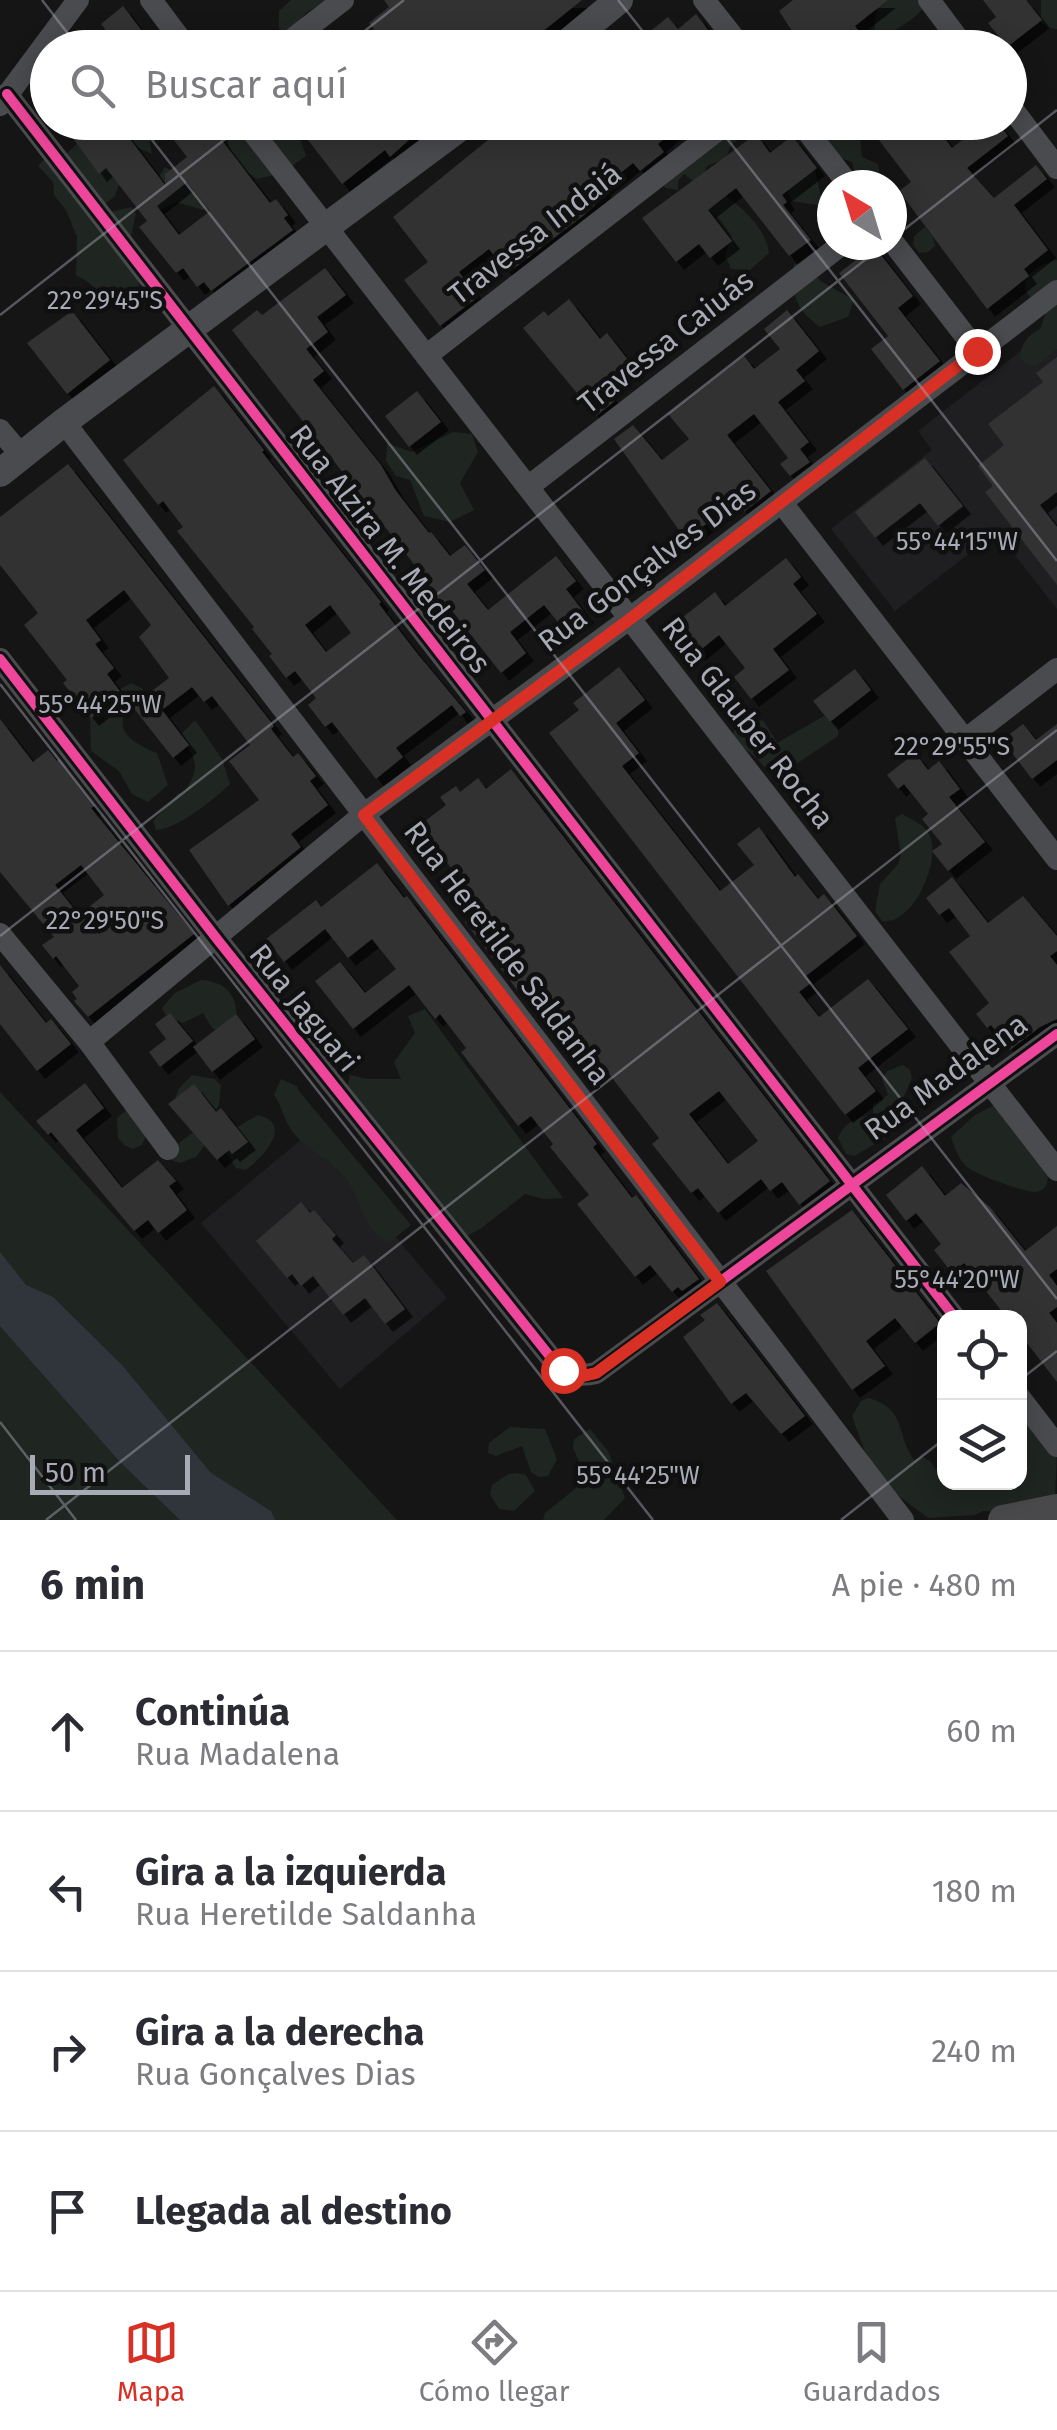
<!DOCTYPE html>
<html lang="es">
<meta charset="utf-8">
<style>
body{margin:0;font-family:"Fira Sans",sans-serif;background:#f7f7f7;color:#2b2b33}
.controls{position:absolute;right:30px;bottom:30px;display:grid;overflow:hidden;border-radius:20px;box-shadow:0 5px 25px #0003}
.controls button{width:90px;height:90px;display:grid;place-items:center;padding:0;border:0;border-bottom:2px solid #e1e1e2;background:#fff;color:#2b2b33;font:50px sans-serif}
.compass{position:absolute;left:817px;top:170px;width:90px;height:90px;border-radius:50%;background:#fff;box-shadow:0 5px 25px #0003;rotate:322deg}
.scale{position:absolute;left:30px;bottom:25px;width:160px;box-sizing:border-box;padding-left:10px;border:5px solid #a8abb5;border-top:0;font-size:28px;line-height:35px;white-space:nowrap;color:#a8abb5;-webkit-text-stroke:8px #101011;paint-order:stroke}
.stop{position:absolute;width:30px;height:30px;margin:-22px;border:8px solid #d93025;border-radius:50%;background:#fff}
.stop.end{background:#d93025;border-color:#fff;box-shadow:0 2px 10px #0008}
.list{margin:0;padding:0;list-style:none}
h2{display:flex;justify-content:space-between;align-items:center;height:130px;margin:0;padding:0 40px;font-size:42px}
h2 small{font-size:32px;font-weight:400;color:#7c7c81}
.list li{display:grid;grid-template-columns:65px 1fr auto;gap:30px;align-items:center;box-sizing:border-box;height:160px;padding:0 40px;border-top:2px solid #e1e1e2}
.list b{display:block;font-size:38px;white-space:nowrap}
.list p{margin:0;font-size:32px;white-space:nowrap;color:#7c7c81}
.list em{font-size:32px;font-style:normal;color:#7c7c81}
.icon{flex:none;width:55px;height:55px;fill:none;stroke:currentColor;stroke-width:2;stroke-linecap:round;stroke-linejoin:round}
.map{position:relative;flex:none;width:1057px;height:1520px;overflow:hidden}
.search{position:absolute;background:#fff;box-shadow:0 5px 25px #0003;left:30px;right:30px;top:30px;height:110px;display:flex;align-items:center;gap:25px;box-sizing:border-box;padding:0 35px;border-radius:55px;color:#7c7c81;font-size:38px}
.sheet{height:770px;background:#fff}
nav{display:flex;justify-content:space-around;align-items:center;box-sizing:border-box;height:140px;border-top:2px solid #e1e1e2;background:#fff;font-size:28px;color:#7c7c81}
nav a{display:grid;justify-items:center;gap:5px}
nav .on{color:#d93025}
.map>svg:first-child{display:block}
.built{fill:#1f1f21}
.green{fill:#1f2521}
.water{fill:#2f353b}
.building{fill:#313133;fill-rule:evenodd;filter:url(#shadow)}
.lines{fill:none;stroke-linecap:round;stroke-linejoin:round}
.minor{stroke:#4a4b4e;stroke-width:22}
.tertiary{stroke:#4a4b4e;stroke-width:28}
.secondary{stroke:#49494c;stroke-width:30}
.cycleway-casing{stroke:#101011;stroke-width:16}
.cycleway{stroke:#ed469a;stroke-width:10}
.route{stroke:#d93025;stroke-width:12}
.ticks{fill:none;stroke:#a8abb5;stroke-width:2.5;stroke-opacity:0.45}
.labels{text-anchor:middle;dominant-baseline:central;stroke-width:9;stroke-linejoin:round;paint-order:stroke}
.street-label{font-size:30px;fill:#a8abb5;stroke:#101011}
.ticks-label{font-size:25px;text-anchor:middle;fill:#a8abb5;stroke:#101011;stroke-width:9;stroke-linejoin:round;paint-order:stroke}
</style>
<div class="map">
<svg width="1057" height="1520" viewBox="0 0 1057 1520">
<defs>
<filter id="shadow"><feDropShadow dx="8" dy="8" stdDeviation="0" flood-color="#0009"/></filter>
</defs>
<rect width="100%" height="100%" fill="#151516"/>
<path class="built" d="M1057,323V609L997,532L895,611L831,529L932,450L918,431Z
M309,1133L447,1298L340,1389L201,1223Z"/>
<path class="green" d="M291,0H326L306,13L287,34L279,29V11Z
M877,0H920L924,7C911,25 889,29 877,47L853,48L874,34Z
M1041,0H1057V29L1048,28L1041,22Z
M114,123H133L148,133L152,154L127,143Z
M238,123H295L306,156L282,173L257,179C239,167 226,154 228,131Z
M722,123H748V129L731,146L725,159L707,166L702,178L694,182L684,174L678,181V190L665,188L663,183Z
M844,124L860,136L862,157L878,164L881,185H857L852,162L825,152L813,131Z
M78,143L123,173L115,196L103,206L106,213L131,207L136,214L131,236L139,286L130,297L114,305L95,295L91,284L76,275L77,237L66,210L54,195L53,182L38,166L47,156L65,155Z
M814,165L823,206L791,201L788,193L795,175Z
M165,167L219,199L203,210L176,202L151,215L159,177Z
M714,189C737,202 766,226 769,253L750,270L731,269L725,255L732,236L717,216L700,205Z
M925,227L933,237L935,246L928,252L919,253L913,245L914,236Z
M1057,260V349L1036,366L1027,365L1020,359C1020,346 1028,334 1040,329L1046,313C1041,304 1033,302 1028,294C1015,277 1044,262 1057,260Z
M802,263L822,282L854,300L848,317L820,327C794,308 792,295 794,264Z
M453,432L472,434L478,452L460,483L474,510L450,522L424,516L410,480L396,476L386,461L387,443L412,452Z
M131,683L143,689V694C107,723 123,739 157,753L168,785L148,802L132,794L119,771L91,751L90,715L115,692Z
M824,716L838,727V736L784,772C768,776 766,767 755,757C743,746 726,743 737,723L755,719L764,721L777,743Z
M195,720L222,759L230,784C216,798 176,830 156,830L153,821L178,794L184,792C203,765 194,760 182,733Z
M902,814C911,819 923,824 928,832C944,856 914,926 882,921L875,911L880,884L898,864L901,855L895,818Z
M201,980C226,981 241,998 235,1023L220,1032L212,1028L203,1013L183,1023L166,1016L162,1008L175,993Z
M425,1009L563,1198L544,1199L525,1194L480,1229L463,1238L346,1092L350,1075L367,1079H401L394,1062L415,1033L408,1016Z
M903,1065L910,1070L912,1078L901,1103L907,1120C893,1138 873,1143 855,1156L846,1154L838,1138C846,1120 856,1120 873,1113V1104L888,1095L882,1079L887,1071Z
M192,1075L215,1079L221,1086L219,1105L214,1113L173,1104L179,1088Z
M281,1079L297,1086L298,1090L411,1225L390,1242C363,1231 363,1206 350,1185C336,1160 308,1153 292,1131C284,1120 282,1106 274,1095Z
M0,1092L397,1520H0Z
M995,1105L1048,1174C1048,1183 1046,1191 1035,1192C1024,1192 973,1174 966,1166C958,1158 955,1148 951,1137L975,1115Z
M131,1106L146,1136L142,1145L133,1149L124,1145L118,1138L117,1118Z
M258,1115C295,1124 262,1158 246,1170L236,1168L222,1147L230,1131Z
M192,1133L202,1135L206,1144L196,1157L180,1163L171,1160L170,1150Z
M869,1398C907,1409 896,1435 914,1460L922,1457L930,1461L940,1476L944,1475V1482H1020V1406L1057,1451L1055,1500L1001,1512L983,1511L975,1515L928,1518L883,1484L865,1452L852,1416L861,1401Z
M510,1427L545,1429L557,1459L548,1476L539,1477L531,1472L522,1446L496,1456L488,1453L489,1443Z
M590,1429L608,1451L625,1498L604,1520H543L545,1513L576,1488L584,1472L573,1448L574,1439Z
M517,1473L526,1475L535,1491L514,1511L499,1509L490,1494L492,1485L508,1474Z"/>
<path class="water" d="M0,1252L26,1285L53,1297L122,1365L211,1473L271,1511L275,1520H180L120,1462L0,1326Z"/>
<path class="building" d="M384,0H582L522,48H350L374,29L369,23L389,7Z
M793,0H888L855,26L872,48H803L779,11Z
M983,0H1026L1042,20L1007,47L988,23L996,17Z
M123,6L155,48H88L107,32L101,24Z
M696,14L722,48H629L668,17L678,29Z
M61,122H117L165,185V174L187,157L160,122H208L270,203L276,199L288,215L284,218L293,230L211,291L204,282L197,287L183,268L176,273L139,227L147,221L106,168L99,174ZM187,182L210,211L179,235L157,206Z
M294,122H352L363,136L380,122H429L390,157L385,150L342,184Z
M510,122H685L658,144L664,152L640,171L633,163L602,188L607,194L584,215L508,273L489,249L459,272L478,297L440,326L404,280L428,262L393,217Z
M865,122H932L952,148L985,122H997L1008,136L967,168L994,198L1036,165L1047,179L1014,205L1048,250L1024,269L1029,276L987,309L899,191L911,182Z
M756,134L770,153L792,136L817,168L782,195L787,202L783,205L811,240L789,256L736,188L708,210L732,241L710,258L699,244L676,262L642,218Z
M874,246L913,296L898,308L940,361L903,390L871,349L888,336L839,273Z
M325,268L346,295L317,317L328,332L306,349L324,371L313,380L381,465L396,491L429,533L431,532L450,556L465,545L485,570L467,584L488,610L556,556L576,581L566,589L586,615L565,631L544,605L510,632L526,653L501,673L445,602L432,612L412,586L424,577L232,330L257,310L262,315Z
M569,299L600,339L607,333L629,361L601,383L615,401L596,416L523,328L544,311L548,316Z
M787,310L819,351L796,370L805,381L778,402L809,442L800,449L810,462L790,476L780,464L788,458L754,414L727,435L771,491L744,512L735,501L686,540L614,439L633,425L662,460L689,439L668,414L744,356L754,369L780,349L764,329Z
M72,311L110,360L67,394L27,343Z
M1057,357V492L1040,505L1057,527V585L985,492L993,486L978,466L1004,445L988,424L1043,382L1036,373Z
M214,386L264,450L262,452L381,602L379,604L416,652L466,712L460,716L452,705L396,748L403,757L376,779L332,722L325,727L308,705L316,698L295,671L286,678L269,656L272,654L252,629L254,627L177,531L183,527L163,501L158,505L123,460ZM330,605L351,633L326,652L305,625Z
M417,391L441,422L409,447L385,416Z
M925,458L963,506L938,526L920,503L875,538L855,512Z
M68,464L274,726L271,729L293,757L298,753L316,776L310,781L328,805L291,834L301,847L228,906L189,850L259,800L229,761L250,745L212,696L204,702L192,687L162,710L189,745L173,758L132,706L169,678L139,637L151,625L124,590L86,620L101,640L95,644L114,668L107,674L122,694L91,718L63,683L67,680L24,625L38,613L0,565V517Z
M786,558L801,577L793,584L817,614L773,649L789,670L751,699L734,677L745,668L719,635L697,653L674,624L715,592L725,606Z
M619,667L645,700L616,723L639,753L622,766L720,891L754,865L737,844L759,827L795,877L798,874L818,899L824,894L857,936L806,976L811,983L799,992L819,1017L868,979L908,1029L858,1068L876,1091L845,1115L549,733L579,710L573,703Z
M855,669L871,690L830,722L813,701Z
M0,719L33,762L48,750L57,761L59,759L95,806L91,808L194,934L88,1017L74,1001L77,999L72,992L79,986L56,956L53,959L42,945L54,937L0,872ZM81,865L104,895L79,915L55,885Z
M1023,724L1036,740L1057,724V760L1032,779L1002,740Z
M915,753L928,770L939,761L960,789L949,797L985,842L948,871L932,851L942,844L922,819L928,814L904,784L898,789L887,775Z
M511,769L830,1181L799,1205L782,1182L770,1191L761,1179L718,1213L698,1188L691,1193L652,1144L659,1138L537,982L521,995L465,922L474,915L456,892L464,886L420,825L446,805L440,797L456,786L460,792L478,778L486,789ZM719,1091L758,1141L728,1164L689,1114Z
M377,863L404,898L407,896L597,1144L593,1147L632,1198L636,1195L699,1279L682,1291L678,1287L672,1292L650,1265L635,1277L577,1204L589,1195L550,1147L553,1144L531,1116L518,1126L461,1052L466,1048L440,1014L435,1019L409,985L353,1029L315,981L340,962L365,993L396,969L372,939L348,958L325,929L284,962L266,939L316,900L321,907Z
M952,877L988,923L1023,896L1057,936V951L1050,956L1057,965V1019L1040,1027L1010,1050L991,1025L987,1028L976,1014L989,1003L949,952L970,936L949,908L939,915L926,898Z
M0,965L46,1023L51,1019L71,1044L37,1071L0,1024Z
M170,1013L193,1041L160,1067L149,1052L166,1039L155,1024Z
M236,1014L255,1039L212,1072L193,1047Z
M85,1083L104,1108L76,1130L122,1188L158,1160L176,1181L169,1186L187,1210L158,1233L148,1220L134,1231L51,1132L48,1135L36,1121Z
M194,1084L216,1112L221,1108L248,1142L232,1154L229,1150L217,1160L168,1104Z
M922,1166L945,1196L961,1183L990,1207L1025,1251L1057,1226V1269L1049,1275L1057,1286V1307L1049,1313L1057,1323V1382L1020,1334V1318H1007L964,1263L952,1273L934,1250L941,1244L916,1213L906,1221L886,1195Z
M301,1202L310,1213L314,1210L336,1235L332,1239L353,1263L364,1255L405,1309L385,1324L365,1298L343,1315L313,1276L301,1286L292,1274L287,1278L256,1241Z
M852,1210L940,1323L915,1343L895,1318L866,1341L885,1366L852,1390L766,1271Z
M717,1303L805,1416L781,1434L746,1393L731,1404L683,1337L705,1320L700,1315Z"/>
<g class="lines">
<path class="minor" d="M151,0L187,48
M704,0L742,48
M929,0L965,48
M281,48L343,0
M7,94L955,1318
M0,105L78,0
M1010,106L1057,168
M245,122L1057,1170
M800,122L849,185
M892,241L977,351
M426,356L728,122
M64,422L903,1520
M0,430L22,456
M528,487L841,245
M782,503L1057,859
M0,659L217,939L552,1359C566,1373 576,1378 596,1373L1057,1034
M965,740L1057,669
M0,934L89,1042L168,1149
M89,1042L363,815L629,619L1057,291
M1020,1398L1057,1446"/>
<path class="tertiary" d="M561,48L619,0
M0,473L64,422L467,122"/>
<path class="secondary" d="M1003,1520L1057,1509"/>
<g class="cycleway-casing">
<path id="cycleway" d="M7,94L955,1318
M0,659L217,939L552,1359C566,1373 576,1378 596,1373L1057,1034"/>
</g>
<use href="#cycleway" class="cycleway"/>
</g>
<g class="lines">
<path class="route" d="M563,1370L579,1377L596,1373L720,1282L364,815L630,619L977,351"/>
</g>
<path class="ticks" d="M42,0L79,48M618,0L656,48M343,48L404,0M138,122L1057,1299M714,122L1057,561M892,239L1057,110M0,315L247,122M0,684L653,1520M0,936L884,245M1020,1380L1057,1351M0,1422L76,1520M46,1520L1057,730M841,1520L944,1439"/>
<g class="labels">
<g class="street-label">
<text transform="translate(535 234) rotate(-38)">Travessa Indaiá</text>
<text transform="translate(666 342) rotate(-38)">Travessa Caiuás</text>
<text transform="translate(390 549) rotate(52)">Rua Alzira M. Medeiros</text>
<text transform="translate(647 566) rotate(-37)">Rua Gonçalves Dias</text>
<text transform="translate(748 723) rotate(52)">Rua Glauber Rocha</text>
<text transform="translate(507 953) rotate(53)">Rua Heretilde Saldanha</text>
<text transform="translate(304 1008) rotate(51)">Rua Jaguari</text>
<text transform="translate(946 1077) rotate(-36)">Rua Madalena</text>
</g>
</g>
<g class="ticks-label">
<text x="105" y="309">22°29'45"S</text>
<text x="957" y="550">55°44'15"W</text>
<text x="100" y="713">55°44'25"W</text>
<text x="952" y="755">22°29'55"S</text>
<text x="105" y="929">22°29'50"S</text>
<text x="957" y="1288">55°44'20"W</text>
<text x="638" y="1484">55°44'25"W</text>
</g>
</svg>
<div class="controls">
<button><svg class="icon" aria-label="locate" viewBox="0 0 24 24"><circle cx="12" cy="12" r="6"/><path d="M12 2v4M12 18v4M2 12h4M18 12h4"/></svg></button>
<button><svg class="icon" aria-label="layers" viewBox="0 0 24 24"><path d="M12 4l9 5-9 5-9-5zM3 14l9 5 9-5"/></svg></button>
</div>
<svg class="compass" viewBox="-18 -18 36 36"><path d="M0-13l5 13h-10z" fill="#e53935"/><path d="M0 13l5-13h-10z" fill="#7c7c81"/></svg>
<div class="scale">50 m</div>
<div class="stop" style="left:563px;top:1370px"></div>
<div class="stop end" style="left:977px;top:351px"></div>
<div class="search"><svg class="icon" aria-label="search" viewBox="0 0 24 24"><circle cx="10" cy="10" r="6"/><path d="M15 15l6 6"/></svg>Buscar aquí</div>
</div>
<section class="sheet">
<h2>6 min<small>A pie · 480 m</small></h2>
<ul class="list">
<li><svg class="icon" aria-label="ahead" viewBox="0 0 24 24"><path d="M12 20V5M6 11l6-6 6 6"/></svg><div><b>Continúa</b><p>Rua Madalena</p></div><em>60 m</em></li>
<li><svg class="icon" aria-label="left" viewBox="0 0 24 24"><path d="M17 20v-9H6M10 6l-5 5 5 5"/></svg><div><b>Gira a la izquierda</b><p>Rua Heretilde Saldanha</p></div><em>180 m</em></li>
<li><svg class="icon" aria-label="right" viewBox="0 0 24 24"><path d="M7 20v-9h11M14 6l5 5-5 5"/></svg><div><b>Gira a la derecha</b><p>Rua Gonçalves Dias</p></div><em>240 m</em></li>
<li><svg class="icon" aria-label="arrive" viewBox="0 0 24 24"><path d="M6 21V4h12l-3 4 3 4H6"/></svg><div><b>Llegada al destino</b></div></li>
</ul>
</section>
<nav>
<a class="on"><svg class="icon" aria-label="map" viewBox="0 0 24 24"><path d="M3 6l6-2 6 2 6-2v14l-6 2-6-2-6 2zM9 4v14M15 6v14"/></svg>Mapa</a>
<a><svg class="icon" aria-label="directions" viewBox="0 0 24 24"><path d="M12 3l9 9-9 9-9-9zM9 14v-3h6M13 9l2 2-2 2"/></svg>Cómo llegar</a>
<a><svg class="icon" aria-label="saved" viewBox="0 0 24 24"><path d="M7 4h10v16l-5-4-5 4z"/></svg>Guardados</a>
</nav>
